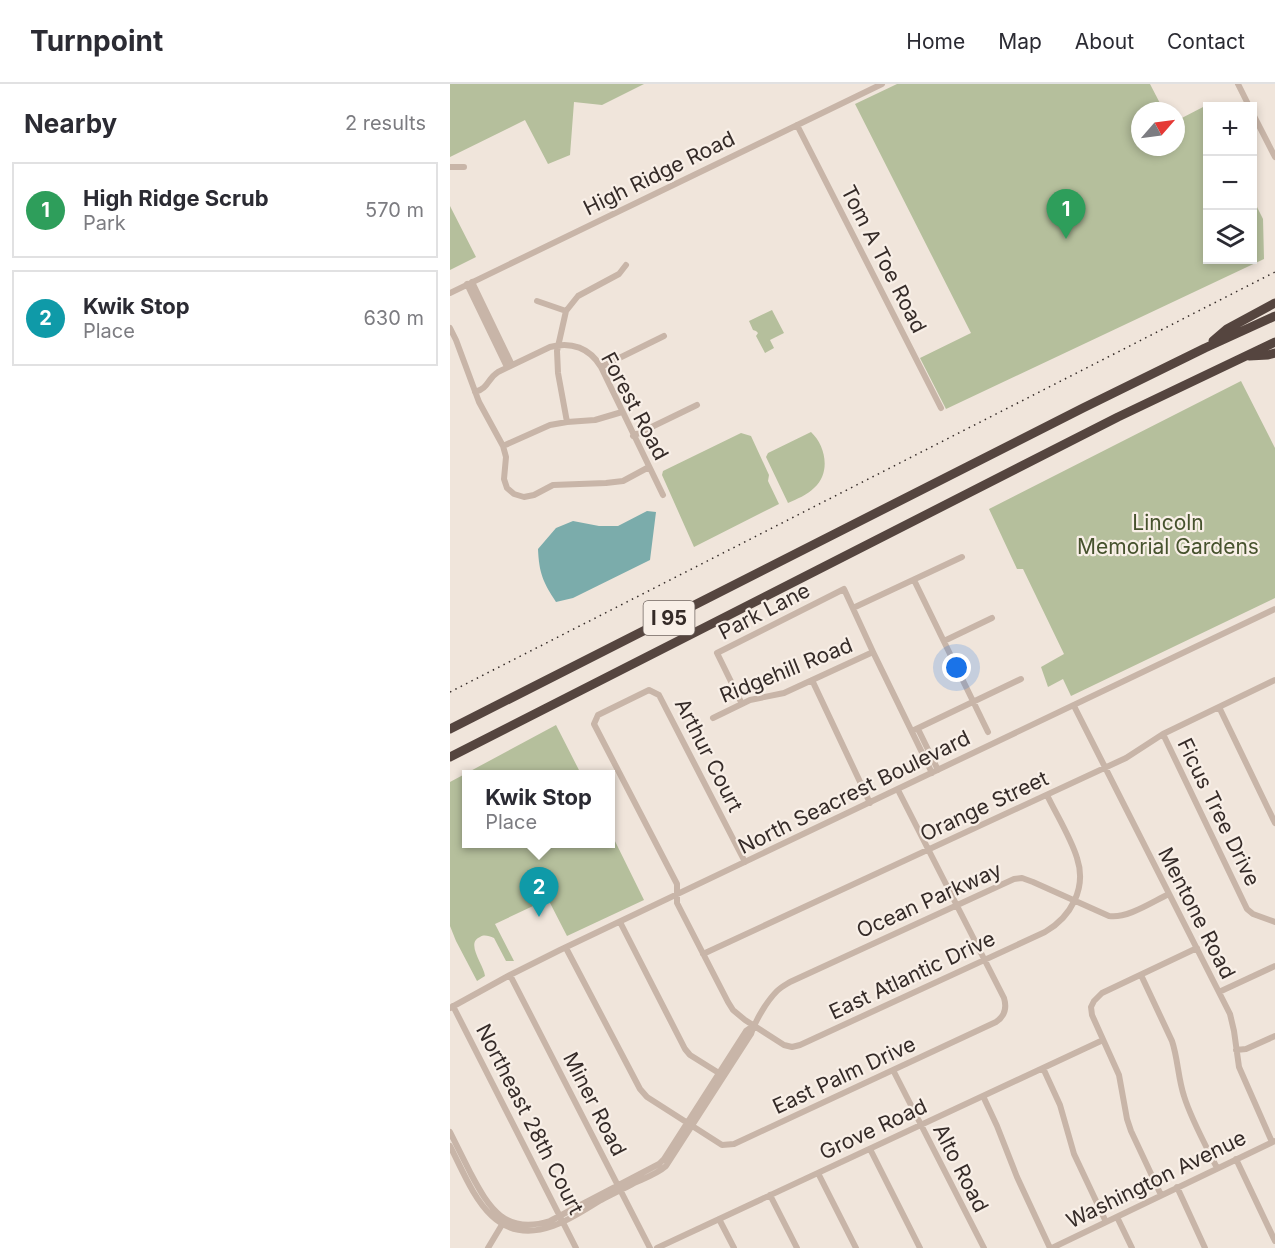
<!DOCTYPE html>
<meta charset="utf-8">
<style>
body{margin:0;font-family:Inter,sans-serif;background:#f2f2f3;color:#2b2b33}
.controls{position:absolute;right:18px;top:18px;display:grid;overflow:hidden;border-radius:0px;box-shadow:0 3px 9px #0003}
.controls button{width:54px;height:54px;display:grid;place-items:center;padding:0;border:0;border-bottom:2px solid #e1e1e2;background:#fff;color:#2b2b33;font:30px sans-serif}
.compass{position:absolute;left:681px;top:18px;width:54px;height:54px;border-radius:50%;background:#fff;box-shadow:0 3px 9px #0003;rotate:62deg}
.you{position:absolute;left:507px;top:584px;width:21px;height:21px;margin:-15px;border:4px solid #fff;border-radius:50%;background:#1a73e8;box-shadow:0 0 0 9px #1a73e833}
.badge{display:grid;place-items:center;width:39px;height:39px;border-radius:50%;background:#1f5354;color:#fff;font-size:20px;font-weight:700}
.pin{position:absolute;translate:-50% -50px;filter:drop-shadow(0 2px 3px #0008)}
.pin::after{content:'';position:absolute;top:32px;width:21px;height:18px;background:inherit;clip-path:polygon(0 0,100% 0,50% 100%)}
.popup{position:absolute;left:12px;top:686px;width:153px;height:78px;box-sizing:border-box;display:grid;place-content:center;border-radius:0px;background:#fff;filter:drop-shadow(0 2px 4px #0005);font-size:20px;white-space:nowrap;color:#7c7c81}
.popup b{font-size:22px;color:#2b2b33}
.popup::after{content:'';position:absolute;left:50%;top:100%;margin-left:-12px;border:12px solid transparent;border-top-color:#fff}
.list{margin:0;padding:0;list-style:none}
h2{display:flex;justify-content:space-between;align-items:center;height:78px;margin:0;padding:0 24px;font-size:26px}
h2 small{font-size:20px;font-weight:400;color:#7c7c81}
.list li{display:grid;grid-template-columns:39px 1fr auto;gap:18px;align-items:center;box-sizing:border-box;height:96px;margin:0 12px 12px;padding:0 12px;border:2px solid #e1e1e2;border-radius:0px}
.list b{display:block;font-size:22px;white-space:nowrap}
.list p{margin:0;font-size:20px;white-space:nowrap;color:#7c7c81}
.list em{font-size:20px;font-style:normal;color:#7c7c81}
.icon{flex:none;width:33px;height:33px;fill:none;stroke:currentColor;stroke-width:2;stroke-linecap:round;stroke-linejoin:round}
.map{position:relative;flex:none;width:825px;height:1164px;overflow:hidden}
header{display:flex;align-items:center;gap:36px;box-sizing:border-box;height:84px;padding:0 30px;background:#fff;border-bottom:2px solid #e1e1e2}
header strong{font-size:28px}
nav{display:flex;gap:33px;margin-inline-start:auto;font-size:21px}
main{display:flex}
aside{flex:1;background:#fff}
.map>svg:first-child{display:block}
.green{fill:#b5bf9c}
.water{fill:#7bacab}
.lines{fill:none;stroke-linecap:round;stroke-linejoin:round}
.minor{stroke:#c8b5a8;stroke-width:6}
.highway{stroke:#55453f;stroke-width:9}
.rail{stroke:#352b28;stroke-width:1.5;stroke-dasharray:1.5 4.5;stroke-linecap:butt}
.labels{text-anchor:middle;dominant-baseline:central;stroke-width:4.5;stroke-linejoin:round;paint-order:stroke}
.shield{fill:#f8efe7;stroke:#706661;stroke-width:1.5}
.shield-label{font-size:20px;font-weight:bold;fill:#352b28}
.street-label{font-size:21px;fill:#352b28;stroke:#f8efe7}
.park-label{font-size:21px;fill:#46522d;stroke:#f8efe7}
</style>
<header>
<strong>Turnpoint</strong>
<nav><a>Home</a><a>Map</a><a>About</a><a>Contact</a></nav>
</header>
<main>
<aside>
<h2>Nearby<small>2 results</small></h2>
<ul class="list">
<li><span class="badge" style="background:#2e9e5b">1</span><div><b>High Ridge Scrub</b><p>Park</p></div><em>570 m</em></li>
<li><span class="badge" style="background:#0f9aa8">2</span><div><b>Kwik Stop</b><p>Place</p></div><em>630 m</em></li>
</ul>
</aside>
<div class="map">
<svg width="825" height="1164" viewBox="0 0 825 1164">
<rect width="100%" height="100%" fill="#f0e5db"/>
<path class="green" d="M0,0H194L152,21L124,18L120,71L98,80L75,36L0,73Z
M447,0H700L714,27H690V63H726V37L755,22L758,27V176H802L803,115L813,135L814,175L496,325L470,274L521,249L405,20Z
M0,122L26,173L0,186Z
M322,226L334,249L320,256L324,264L315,269L306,252L308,249L306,247L303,246L299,237Z
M791,297L825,364V514L621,612L613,595L598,603L591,583L614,570L573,485H567L539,425Z
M361,348C376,362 381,389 364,404C357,411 347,415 338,419L316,373L318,369Z
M291,349L301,352L319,391L318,397L329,420L244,463L212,391L213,387Z
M106,641L131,690H17V760H161V749L194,816L117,852L98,815L45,840L64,877H56L44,854C39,852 34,850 30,853C15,859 34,881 35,892L27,897L6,857L0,842V698Z"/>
<path class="water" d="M197,427L206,428L200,476L123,514L106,518C93,498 89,489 88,465L106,444L123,437L149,442H168Z"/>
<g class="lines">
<path class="minor" d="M788,0L799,22
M802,28L825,73
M347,41L491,324
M0,83H14
M22,198L62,281
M17,200L57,283
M0,209L432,0
M87,217L116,227
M0,244L6,256L29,318L53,362L56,373L54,395L57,404L64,410L74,413L84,411L103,401L156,399L173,397L199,383
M151,283L214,252
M25,308C39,304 37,295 48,288L100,263C121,257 140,264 151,283L213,411
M117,338L108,289L107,267L116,227L128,212L169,190L176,181
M183,352L247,321
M53,362L100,341L117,338L145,336L172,328
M464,496L538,648
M403,524L512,473
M494,557L542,534
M362,596L420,719
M292,620L267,569L394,505L423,568L482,689
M624,622L780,930L784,947L789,983L822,1058
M769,623L825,739
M263,634L300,616L334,609L423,568
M468,645L488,686
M462,647L571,595
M713,650L797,825L803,830L825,838
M295,778L209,611L199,606L148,631L144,640L227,800V819L278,918L283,926L295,936L334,961L342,963L350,961L595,848C621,833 637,804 627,774C621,754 606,730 597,711
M170,838L235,965L240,971L272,991
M116,864L190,1005L197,1013L272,1061L284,1060L546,938C555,932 557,924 554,914L448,706
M253,870L676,674L713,650L825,596
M60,891L200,1164
M691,891L722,957C728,975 728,994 734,1012C741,1035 756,1062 767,1084
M769,908L825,882
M3,922L126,1164
M0,924L60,891L110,866L825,525
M786,966L796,965L825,952
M593,984L610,1021L624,1070L656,1138
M443,986L534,1164
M533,1012L547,1042L567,1093L600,1164
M0,1048C7,1062 14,1076 21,1090C39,1124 55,1151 100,1137L209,1080L214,1075L296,947L303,942
M0,1062C22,1105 41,1164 103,1142C120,1136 136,1125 151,1116C162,1110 173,1105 184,1099C195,1094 207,1090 216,1082L301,950C305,937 317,917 327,907C331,903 335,901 340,898L564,795L572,794L583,798L659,832C677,835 702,818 719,810
M420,1065L470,1164
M786,1075L825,1157
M368,1089L406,1164
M727,1103L755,1164
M320,1111L347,1164
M711,1111L681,1047L677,1035L669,991L642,931L641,923L644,917L652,909L747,864
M667,1133L682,1164
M269,1135L284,1164
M38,1164L53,1139
M207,1164L653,956
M602,1164L825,1057"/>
<path class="highway" d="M763,257L777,245L825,219
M799,272L818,271L825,269
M0,645L633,324L755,264L825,232
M0,673L668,333L825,258"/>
<path class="rail" d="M0,608L825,188"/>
</g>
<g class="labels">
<rect class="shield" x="193.5" y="517" width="51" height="34" rx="4.5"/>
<g class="shield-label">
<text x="219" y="534">I 95</text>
</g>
<g class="street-label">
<text transform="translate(209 89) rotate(-26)">High Ridge Road</text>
<text transform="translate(434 175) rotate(63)">Tom A Toe Road</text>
<text transform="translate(185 322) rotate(62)">Forest Road</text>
<text transform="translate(314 527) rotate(-27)">Park Lane</text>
<text transform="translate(336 586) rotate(-22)">Ridgehill Road</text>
<text transform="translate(259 671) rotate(63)">Arthur Court</text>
<text transform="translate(404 708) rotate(-26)">North Seacrest Boulevard</text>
<text transform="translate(534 722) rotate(-25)">Orange Street</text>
<text transform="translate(769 728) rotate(64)">Ficus Tree Drive</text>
<text transform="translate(479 816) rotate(-24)">Ocean Parkway</text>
<text transform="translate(747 829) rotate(63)">Mentone Road</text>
<text transform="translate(462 891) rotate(-25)">East Atlantic Drive</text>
<text transform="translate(394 991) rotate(-25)">East Palm Drive</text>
<text transform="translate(145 1020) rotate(63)">Miner Road</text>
<text transform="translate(80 1035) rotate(63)">Northeast 28th Court</text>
<text transform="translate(423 1045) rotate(-25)">Grove Road</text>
<text transform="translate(511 1084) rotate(63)">Alto Road</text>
<text transform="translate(706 1095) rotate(-26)">Washington Avenue</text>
</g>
<g class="park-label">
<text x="718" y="438">Lincoln<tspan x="718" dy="24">Memorial Gardens</tspan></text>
</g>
</g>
</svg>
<div class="controls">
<button>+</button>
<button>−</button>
<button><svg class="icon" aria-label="layers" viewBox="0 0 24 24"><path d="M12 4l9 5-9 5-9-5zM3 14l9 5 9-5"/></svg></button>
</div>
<svg class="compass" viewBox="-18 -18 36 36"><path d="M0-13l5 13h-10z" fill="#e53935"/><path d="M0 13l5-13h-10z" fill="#7c7c81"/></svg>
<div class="you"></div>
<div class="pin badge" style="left:616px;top:155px;background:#2e9e5b">1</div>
<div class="pin badge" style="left:89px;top:833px;background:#0f9aa8">2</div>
<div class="popup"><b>Kwik Stop</b>Place</div>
</div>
</main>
